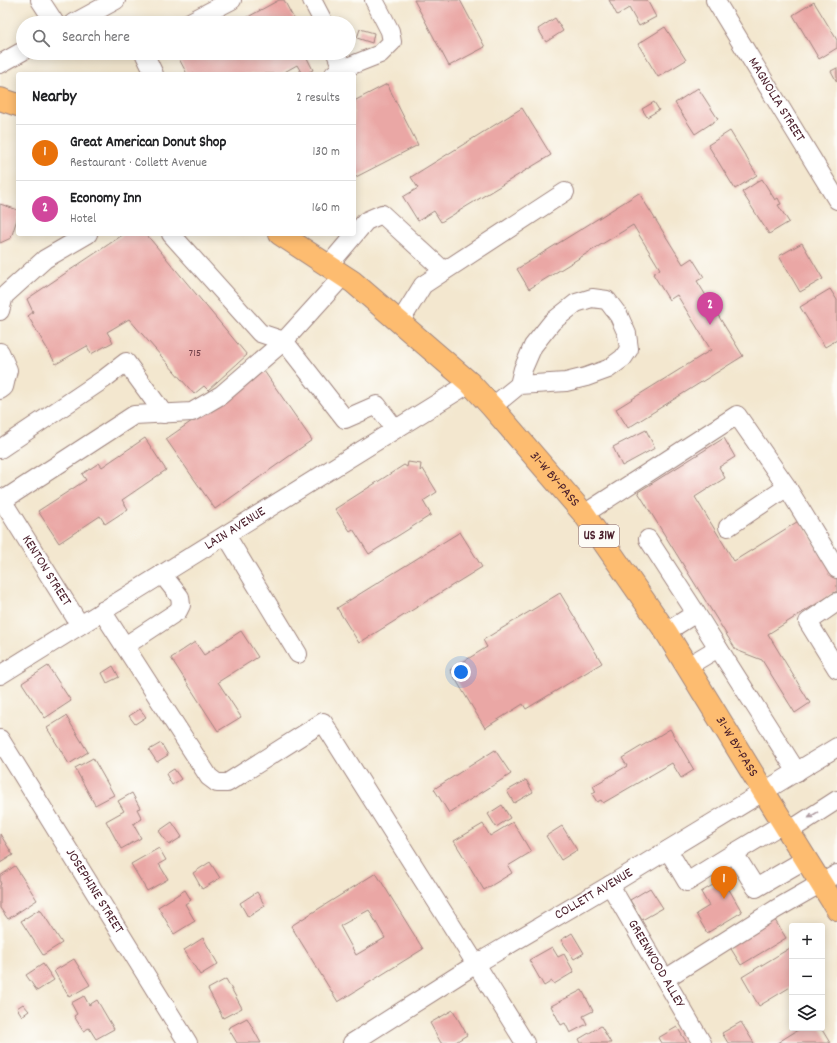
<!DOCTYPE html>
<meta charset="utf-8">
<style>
body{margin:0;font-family:Dekko,sans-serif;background:#f6f6f6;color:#202124}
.controls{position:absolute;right:12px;bottom:12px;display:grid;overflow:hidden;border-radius:4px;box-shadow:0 2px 10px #0003}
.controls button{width:36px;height:36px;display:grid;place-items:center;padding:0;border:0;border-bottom:1px solid #e0e0e0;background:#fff;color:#202124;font:20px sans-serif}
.you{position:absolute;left:461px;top:672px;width:14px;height:14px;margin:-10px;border:3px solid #fff;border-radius:50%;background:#1a73e8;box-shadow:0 0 0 6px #1a73e833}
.badge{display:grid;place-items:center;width:26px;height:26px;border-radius:50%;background:#c8321e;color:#fff;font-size:13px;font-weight:700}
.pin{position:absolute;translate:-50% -33px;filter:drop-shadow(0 1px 2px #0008)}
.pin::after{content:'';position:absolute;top:21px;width:14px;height:12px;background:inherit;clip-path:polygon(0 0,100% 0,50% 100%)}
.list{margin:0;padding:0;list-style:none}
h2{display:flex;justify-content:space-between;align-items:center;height:52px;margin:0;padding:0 16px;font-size:17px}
h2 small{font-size:13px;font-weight:400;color:#757577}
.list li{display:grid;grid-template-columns:26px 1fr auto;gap:12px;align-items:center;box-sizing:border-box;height:56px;padding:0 16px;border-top:1px solid #e0e0e0}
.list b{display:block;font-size:15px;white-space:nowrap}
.list p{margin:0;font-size:13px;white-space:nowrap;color:#757577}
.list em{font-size:13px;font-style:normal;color:#757577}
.icon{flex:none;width:22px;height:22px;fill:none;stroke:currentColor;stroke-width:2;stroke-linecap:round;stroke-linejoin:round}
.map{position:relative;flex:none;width:837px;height:1043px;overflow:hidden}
.search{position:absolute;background:#fff;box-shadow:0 2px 10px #0003;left:16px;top:16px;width:340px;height:44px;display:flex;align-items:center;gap:10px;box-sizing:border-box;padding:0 14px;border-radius:22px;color:#757577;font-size:15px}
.panel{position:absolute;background:#fff;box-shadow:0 2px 10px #0003;left:16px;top:72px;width:340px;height:164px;border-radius:4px}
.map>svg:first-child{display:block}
.building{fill:#eaa7a5;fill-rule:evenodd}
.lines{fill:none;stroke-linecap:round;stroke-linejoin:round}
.minor-casing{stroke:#9e837d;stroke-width:20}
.major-casing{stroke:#9e837d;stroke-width:24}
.minor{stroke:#fff;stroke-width:18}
.major{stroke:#fdbc6f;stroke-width:22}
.oneway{fill:#ae9aa0}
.labels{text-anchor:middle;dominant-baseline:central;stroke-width:4;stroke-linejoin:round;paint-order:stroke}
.number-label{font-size:12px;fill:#72414a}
.shield{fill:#fdfcf7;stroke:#806168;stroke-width:1}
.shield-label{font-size:13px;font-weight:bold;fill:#4a1f2b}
.street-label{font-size:14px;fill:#4a1f2b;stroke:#fdfcf7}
</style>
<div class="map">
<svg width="837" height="1043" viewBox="0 0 837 1043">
<rect width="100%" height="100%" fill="#fdfcf7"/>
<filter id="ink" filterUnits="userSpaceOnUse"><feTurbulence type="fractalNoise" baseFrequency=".025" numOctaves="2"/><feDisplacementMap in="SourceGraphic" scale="8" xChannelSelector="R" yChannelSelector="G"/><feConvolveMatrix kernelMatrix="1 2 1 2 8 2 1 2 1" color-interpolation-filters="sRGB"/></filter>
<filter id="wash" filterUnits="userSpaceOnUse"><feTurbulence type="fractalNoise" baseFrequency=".012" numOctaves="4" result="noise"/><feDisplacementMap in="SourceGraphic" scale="16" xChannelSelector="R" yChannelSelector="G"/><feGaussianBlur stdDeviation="0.9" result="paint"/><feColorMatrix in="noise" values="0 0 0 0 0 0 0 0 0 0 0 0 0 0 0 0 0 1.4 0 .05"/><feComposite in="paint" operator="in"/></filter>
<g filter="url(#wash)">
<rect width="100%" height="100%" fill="#f3e7cf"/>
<g id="blocks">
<path class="building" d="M279,0H284L296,23H237Z
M414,0H460L485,47L449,66Z
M609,0H647L656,17L639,26L629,8L617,15Z
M814,2L837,40V48L819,59L793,15Z
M555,18L563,31L546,42L538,29Z
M665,27L686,60L658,77L638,44Z
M360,29L374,33L372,43L357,38Z
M176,53H312L306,56L313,70L305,74H302L297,65L281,74H187Z
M837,68V82L831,71Z
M387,84L418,145L354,178V101Z
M698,88L718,119L695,134L675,103Z
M654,102L659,110L647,117L642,109Z
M522,108L551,155L441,222L434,211L418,221L403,197L418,188L411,177Z
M730,131L757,175L735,189L708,145Z
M762,179L775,200L778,198L781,204L778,205L789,222L769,234L742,192Z
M639,193L683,264L692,258L704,277L697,281L743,356L628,428L616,409L711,350L677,295L669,300L653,274L660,269L633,225L529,289L517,269Z
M0,204L18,210V216L11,238L0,243Z
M124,234H146L247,355L208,390L204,386L194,394L129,319L107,332L113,342L91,354L87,346L56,364L28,316L33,312L27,299Z
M802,243L823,279L800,292L779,256Z
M830,289L837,300V340L825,347L800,307Z
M264,371L312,440L215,509L166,439Z
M646,430L655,448L622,466L613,447Z
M145,438L166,470L122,500L128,509L105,524L100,516L59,543L38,511L86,480L82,474L99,463L102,467Z
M724,438L735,457L719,467L725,478L695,497L734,561L800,520L837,579V591L768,634L810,703L795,713L762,660L736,650L638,492Z
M408,462L421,464L420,471L423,469L437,492L423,501L431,515L369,554L353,529L350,531L335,509L404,465L407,467Z
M460,532L482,567L359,643L337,608Z
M560,593L602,663L526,709L523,704L485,728L450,670L487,647L483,640Z
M241,631L258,657L218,682L241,717L218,731L171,658L195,642L204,655Z
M48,666L71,701L45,718L22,683Z
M113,666L119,677L107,683L102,673Z
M140,709L146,717L135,724L129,716Z
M66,716L88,752L69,764L47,728Z
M670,729L694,770L681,778L672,763L603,803L601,800L597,802L592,794L596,792L593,786L627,766L622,758Z
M161,743L168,755L157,762L149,750Z
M495,750L511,774L449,813L434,789Z
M93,758L114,795L95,805L75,768Z
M174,769L181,779L172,785L166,774Z
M526,780L533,792L514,803L507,791Z
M132,793L140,808L137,809L142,819L133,824L141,838L121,849L106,821L124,811L118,801Z
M502,805L510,818L496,827L488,814Z
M172,822L182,837L169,845L159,831Z
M513,822L531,852L508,866L512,873L484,890L454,841L483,824L490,836Z
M562,826L577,850L561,860L546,836Z
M0,834L13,855L0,863Z
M159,848L166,860L159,864L168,879L147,891L131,864Z
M210,862L220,878L202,889L193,873Z
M15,866L37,900L8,919L0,908V885L1,884L0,882V876Z
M376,873L423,949L338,1002L291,926ZM369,910L385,938L356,955L340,926Z
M723,879L742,912L707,933L696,914L709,906L701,892Z
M650,888L663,908L642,920L630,900Z
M185,890L191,900L185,904L195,921L174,934L158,907Z
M257,892L265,906L248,917L240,903Z
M40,909L62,943L43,955L21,921Z
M773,917L786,938L741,965L728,944Z
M572,933L584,953L574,959L561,940Z
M203,938L218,964L200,975L184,950Z
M552,947L558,957L564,954L574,972L554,984L552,981L544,986L529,960Z
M790,948L792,950V986L759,1006L742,977Z
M74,959L90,985L69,997L54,971Z
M43,964L54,980L37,991L26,975Z
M226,979L242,1008L223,1018L208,989Z
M582,990L593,1011L583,1016L587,1024L570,1033L565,1023L561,1025L551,1006Z
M84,996L89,1005L97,1000L114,1029L96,1039L89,1028L83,1031L74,1016L77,1014L71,1003Z
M23,1004L29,1011L22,1016L17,1008Z
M453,1010L467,1035L454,1043H441L430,1023Z
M247,1018L261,1043H237L228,1028Z
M741,1022L754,1043H728L722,1033Z
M601,1026L611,1043H581L579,1039Z
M677,1027L687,1043H661L658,1038Z
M801,1028H821L830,1043H777Z"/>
</g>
</g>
<g filter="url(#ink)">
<use href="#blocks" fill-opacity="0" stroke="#9e837d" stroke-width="1"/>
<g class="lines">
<g class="minor-casing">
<g id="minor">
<path d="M40,0L55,23"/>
<path d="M312,0L324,23"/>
<path id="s1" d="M715,0L837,200"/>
<path d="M74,23L116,0"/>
<path d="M188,23L232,0"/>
<path d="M146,53L145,55L154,74"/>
<path d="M0,64L23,51"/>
<path d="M342,69L380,54L392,42L390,31L374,0"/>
<path d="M334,74L342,69L336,53"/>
<path d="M171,234L260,333L284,341"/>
<path d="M328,266L366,221L382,214L444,271"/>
<path d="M343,276L284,341L345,419L377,405L395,429"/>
<path d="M0,311L4,296L45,259L88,234"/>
<path d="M400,322L423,285L565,192"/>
<path d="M0,352L8,370L4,387L0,390"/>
<path d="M492,407L519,385L566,382L586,377L608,369L623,358L629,349L627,334L619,316L607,300L592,298L576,303L552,322L533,346L523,369L519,385"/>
<path d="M0,449L104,379L126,362L164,414"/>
<path id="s2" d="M0,497L80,625"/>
<path d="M2,501L134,415L192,412L221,395L284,341"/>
<path d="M584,514L737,415L787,487L837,569"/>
<path d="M728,527L787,487"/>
<path d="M226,535L298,654"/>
<path d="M648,539L696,613L797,772"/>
<path d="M837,602L808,622L837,669"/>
<path d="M102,611L209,777L217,783H227L323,722L476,964L525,1043"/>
<path d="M666,632L696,613"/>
<path d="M125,646L178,611L181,605L180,597L162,574"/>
<path d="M688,666L718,648"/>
<path id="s3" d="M0,675L470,383"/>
<path id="s4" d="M0,739L188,1043"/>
<path d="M784,823L734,853L756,888L806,859"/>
<path d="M789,831L837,800"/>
<path d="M668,850L687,882L734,853"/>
<path id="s5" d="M610,885L702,1043"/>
<path d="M665,979L776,909L837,874"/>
<path id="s6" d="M352,1043L476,964L610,885L837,747"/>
</g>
</g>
<g class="major-casing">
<g id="major">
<path d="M0,99L18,105"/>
<path id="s7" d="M280,234L353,282L470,383L492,407L584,514L666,632L764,792L837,909"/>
</g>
</g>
<use href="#minor" class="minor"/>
<use href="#major" class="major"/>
</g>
<defs><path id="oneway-solid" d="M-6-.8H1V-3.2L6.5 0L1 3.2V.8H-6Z"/></defs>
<use class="oneway" href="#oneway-solid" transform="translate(813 815) rotate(148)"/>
</g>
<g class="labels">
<g class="number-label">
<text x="195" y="353">715</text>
</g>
<rect class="shield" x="579" y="525" width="40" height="22" rx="3"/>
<g class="shield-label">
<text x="599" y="536">US 31W</text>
</g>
<g class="street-label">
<text stroke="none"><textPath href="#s1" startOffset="117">MAGNOLIA STREET</textPath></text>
<text stroke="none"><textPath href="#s7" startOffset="370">31-W BY-PASS</textPath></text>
<text stroke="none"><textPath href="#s3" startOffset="277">LAIN AVENUE</textPath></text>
<text stroke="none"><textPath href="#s2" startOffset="87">KENTON STREET</textPath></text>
<text stroke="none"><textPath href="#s7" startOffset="694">31-W BY-PASS</textPath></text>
<text stroke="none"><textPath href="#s4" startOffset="179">JOSEPHINE STREET</textPath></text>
<text stroke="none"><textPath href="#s6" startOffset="284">COLLETT AVENUE</textPath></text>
<text stroke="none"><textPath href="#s5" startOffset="91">GREENWOOD ALLEY</textPath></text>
</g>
</g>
</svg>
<div class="controls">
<button>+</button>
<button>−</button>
<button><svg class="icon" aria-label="layers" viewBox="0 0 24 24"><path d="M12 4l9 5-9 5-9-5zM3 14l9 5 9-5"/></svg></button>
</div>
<div class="you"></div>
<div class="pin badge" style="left:724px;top:899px;background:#e8710a">1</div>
<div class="pin badge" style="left:710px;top:325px;background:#d1479c">2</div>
<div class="search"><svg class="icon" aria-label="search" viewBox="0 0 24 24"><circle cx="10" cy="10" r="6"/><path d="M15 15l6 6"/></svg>Search here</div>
<section class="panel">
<h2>Nearby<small>2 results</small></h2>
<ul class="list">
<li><span class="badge" style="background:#e8710a">1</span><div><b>Great American Donut Shop</b><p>Restaurant · Collett Avenue</p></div><em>130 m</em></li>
<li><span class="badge" style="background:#d1479c">2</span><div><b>Economy Inn</b><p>Hotel</p></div><em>160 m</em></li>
</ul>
</section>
</div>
